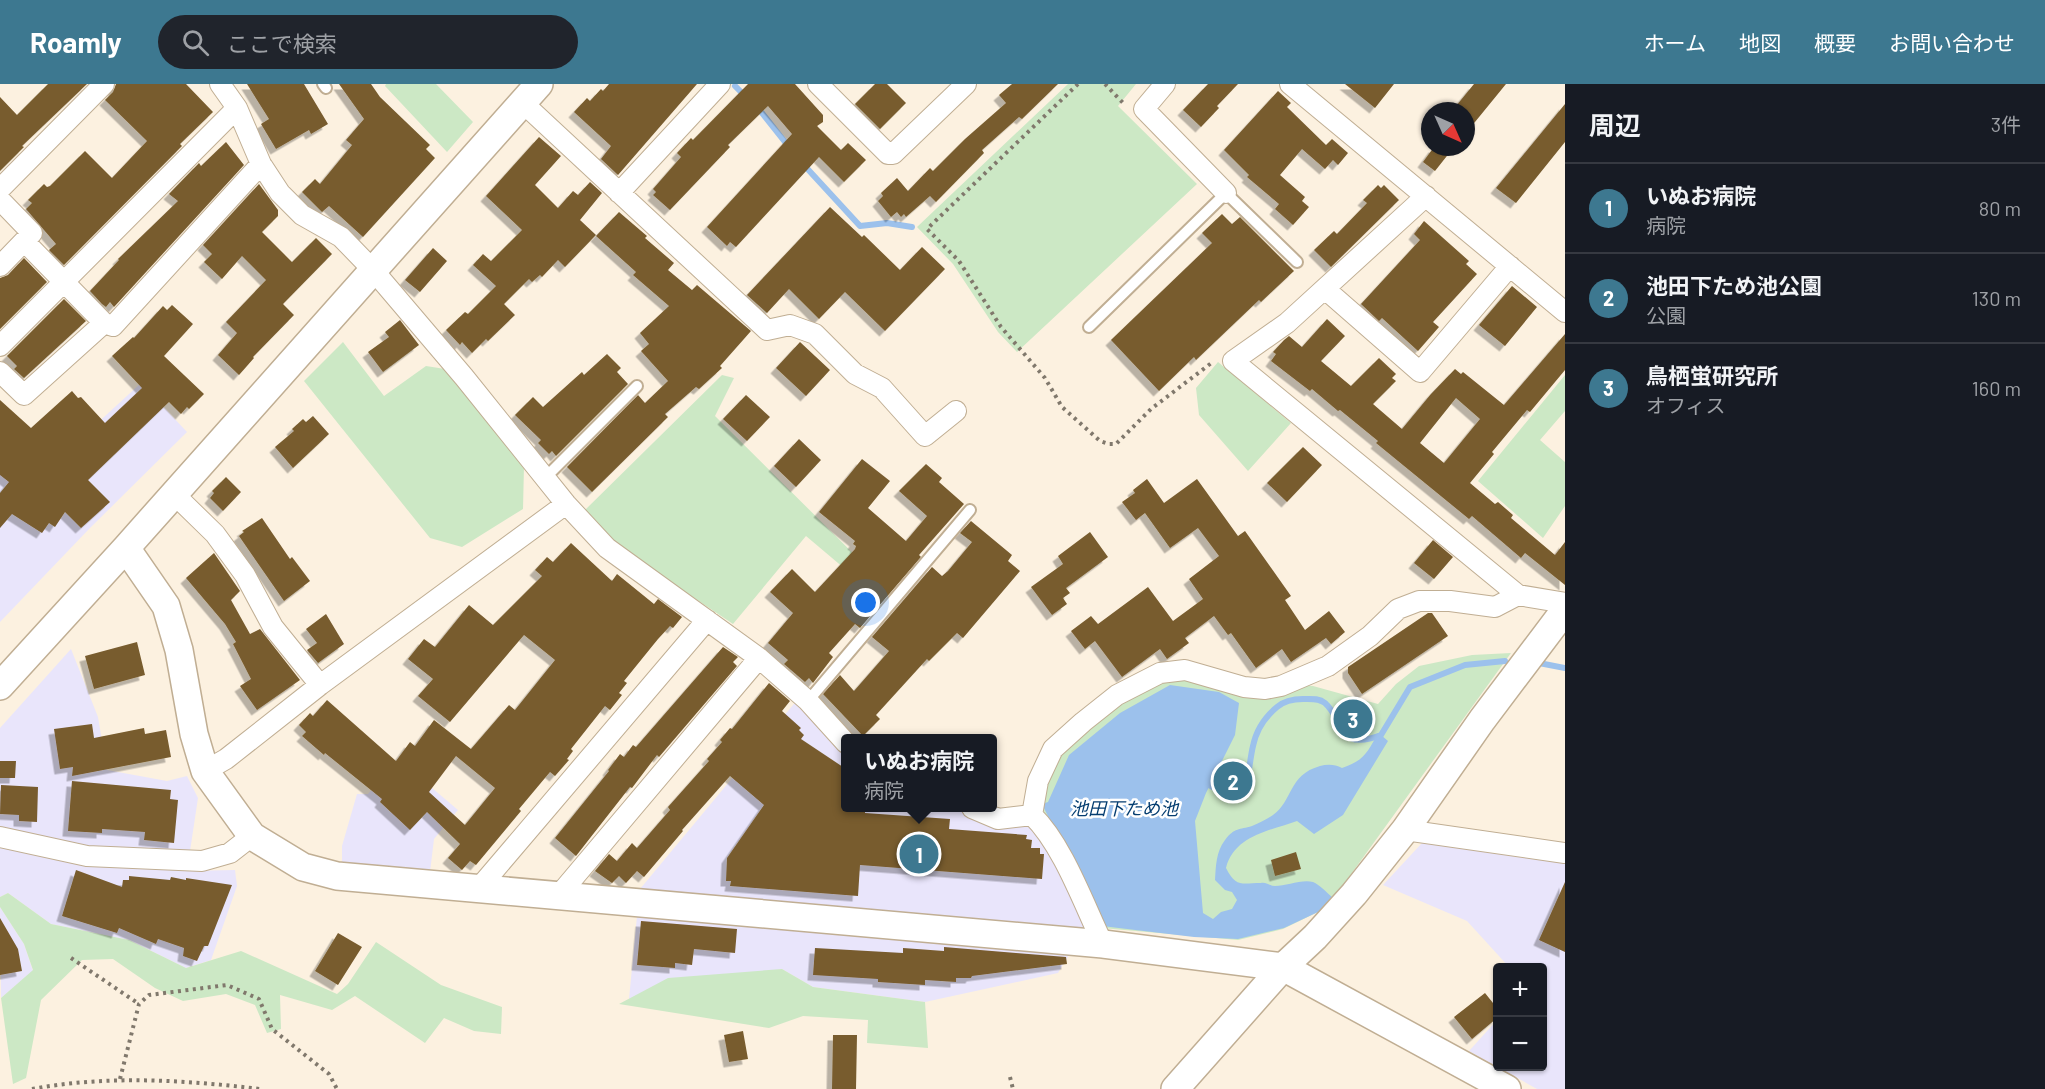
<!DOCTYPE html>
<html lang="ja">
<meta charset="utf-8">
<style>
body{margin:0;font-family:Barlow,"Noto Sans JP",sans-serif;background:#20242c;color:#f1f3f6}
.controls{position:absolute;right:18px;bottom:18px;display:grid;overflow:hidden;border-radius:6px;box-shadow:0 2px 4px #0004}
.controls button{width:54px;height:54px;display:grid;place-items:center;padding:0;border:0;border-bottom:2px solid #363941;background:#171b24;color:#f1f3f6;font:30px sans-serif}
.compass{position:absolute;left:1421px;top:18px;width:54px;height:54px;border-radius:50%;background:#171b24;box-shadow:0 2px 4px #0004;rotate:135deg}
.you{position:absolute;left:866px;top:519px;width:21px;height:21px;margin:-15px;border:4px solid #fff;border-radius:50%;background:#1a73e8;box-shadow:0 0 0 9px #1a73e833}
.badge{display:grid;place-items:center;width:39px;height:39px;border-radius:50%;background:#3d7890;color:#fff;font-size:20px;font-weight:700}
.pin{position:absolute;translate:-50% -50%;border:3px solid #fff;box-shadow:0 2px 6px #0006}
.popup{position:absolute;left:841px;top:650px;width:156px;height:78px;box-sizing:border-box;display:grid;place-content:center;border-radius:6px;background:#171b24;filter:drop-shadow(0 2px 4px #0005);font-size:20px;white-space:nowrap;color:#9ea1a6}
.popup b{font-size:22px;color:#f1f3f6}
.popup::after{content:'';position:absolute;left:50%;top:100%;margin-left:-12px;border:12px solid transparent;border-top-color:#171b24}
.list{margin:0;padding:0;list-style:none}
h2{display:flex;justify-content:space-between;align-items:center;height:78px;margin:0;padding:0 24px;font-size:26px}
h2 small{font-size:20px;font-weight:400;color:#9ea1a6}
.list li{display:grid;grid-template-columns:39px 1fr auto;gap:18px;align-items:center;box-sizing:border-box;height:90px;padding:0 24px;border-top:2px solid #363941}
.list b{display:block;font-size:22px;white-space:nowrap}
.list p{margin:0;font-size:20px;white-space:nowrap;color:#9ea1a6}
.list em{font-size:20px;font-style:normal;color:#9ea1a6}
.icon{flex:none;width:33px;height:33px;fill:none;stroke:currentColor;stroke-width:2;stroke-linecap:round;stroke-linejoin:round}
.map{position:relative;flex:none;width:1565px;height:1005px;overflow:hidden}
header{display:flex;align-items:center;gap:36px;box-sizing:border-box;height:84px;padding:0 30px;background:#3d7890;color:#fff}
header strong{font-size:28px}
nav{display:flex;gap:33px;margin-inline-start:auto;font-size:21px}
.search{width:420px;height:54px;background:#20242c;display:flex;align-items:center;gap:15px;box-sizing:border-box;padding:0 21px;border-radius:33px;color:#9ea1a6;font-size:22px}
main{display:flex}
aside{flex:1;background:#171b24}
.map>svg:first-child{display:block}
.commercial{fill:#e9e5fb}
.green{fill:#cce8c5}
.water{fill:#9cc1ec}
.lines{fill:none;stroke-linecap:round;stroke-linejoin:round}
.stream{stroke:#9cc1ec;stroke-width:6}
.building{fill:#785c2e;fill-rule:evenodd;filter:url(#shadow)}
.lane-casing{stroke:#c0ae93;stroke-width:14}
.street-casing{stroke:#c0ae93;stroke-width:22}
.secondary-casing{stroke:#c0ae93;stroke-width:30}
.path{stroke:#80786c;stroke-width:4;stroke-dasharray:3 4.5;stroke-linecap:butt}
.lane{stroke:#fff;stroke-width:10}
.street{stroke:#fff;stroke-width:20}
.secondary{stroke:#fff;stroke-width:27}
.labels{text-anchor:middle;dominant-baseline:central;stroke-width:5;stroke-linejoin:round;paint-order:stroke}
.water-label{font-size:18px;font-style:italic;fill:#043d70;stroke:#fff}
</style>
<header>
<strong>Roamly</strong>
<div class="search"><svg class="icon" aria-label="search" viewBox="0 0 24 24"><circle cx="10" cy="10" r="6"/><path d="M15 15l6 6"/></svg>ここで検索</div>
<nav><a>ホーム</a><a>地図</a><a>概要</a><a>お問い合わせ</a></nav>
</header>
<main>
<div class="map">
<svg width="1565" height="1005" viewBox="0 0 1565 1005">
<defs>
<filter id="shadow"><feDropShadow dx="-5.5" dy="5.5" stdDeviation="0" flood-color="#0004"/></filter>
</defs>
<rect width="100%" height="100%" fill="#fcf1e0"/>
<path class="commercial" d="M141,299L187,348L89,445L0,538V354L43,389Z
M71,565L98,633L107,686L167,697L187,692L198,714L187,787L235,786L237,802L211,876L186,884L129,856L51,840L8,809L0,813V644Z
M798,615L845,670L846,724H955L993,742L1023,737L1038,747L1086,839L1085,846L640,805Z
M398,675L458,726L434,755L430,788L342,780V762L357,710H368Z
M1422,759L1565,776V1005H1537L1469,967L1497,936L1498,982H1542V884L1509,883L1467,837L1383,801Z
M0,823L24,860L33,887L1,914Z
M637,832L1070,869L1058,889L925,918L813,903L782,885L629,915Z"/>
<path class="green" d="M386,0H436L473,38L447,68L385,2Z
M1068,0H1136L1118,22L1197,100L1017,268L998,248L953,180L917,143Z
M343,258L384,312L426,282L445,285L524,382L523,425L462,463L430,454L304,297Z
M1218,278L1291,339L1248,387L1199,331L1196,304Z
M722,291L734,294L715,332L891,507L883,517L806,452L733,540L608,456L584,427Z
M1565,291V327L1540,356L1565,378V422L1543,454L1478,397Z
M1511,569L1341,804L1318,828L1283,845L1238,856L1102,844L1039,719L1057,674L1110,622L1151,600L1183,592L1313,602L1378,620L1396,600L1419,582L1472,571Z
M8,809L51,840L129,856L186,884L241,867L337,910L348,900L376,858L441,901L502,923L501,950L474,947L444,934L425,959L355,912L332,926L280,911L281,945L267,949L255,921L226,910L183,917L155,904L113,875L82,876L41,916L26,994L13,1000L1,914L33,886L24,860L0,823V813Z
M782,885L813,903L925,918L928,964L867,959L868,936L803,932L769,944L619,920L668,894Z"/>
<path class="water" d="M1170,601L1219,608L1239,619L1235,651L1206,709L1195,737L1203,829L1213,835L1221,828L1232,825L1237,816L1232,808L1225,806L1215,796C1216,781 1216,768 1225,756C1235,743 1239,746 1252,742C1259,739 1267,735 1273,731C1293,717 1288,691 1320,682C1327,680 1335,680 1342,684C1362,677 1366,671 1376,653L1381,651L1388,657L1343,731L1314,750L1297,737C1269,747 1234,752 1226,784C1236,804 1242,799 1261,799C1266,798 1270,802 1275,802C1286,802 1302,795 1313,798C1320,801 1326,808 1332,813L1318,828L1284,844L1238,855L1194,853L1102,842L1042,720L1048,718L1069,671L1120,629Z"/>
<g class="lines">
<path class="stream" d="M735,2L746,13
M758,24L789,63
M803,80L860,142L887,139L912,143
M1539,579L1565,584
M1209,701C1252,728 1246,691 1253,662C1256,647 1265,633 1277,623C1284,617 1294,615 1303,615C1311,615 1319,614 1325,619C1345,637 1338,668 1381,651L1410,603L1465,581L1505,577"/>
</g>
<path class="building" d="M48,0H87L22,62L24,63L0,87V13L17,31Z
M116,0H186L213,28L180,60L182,62L64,181L49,166L56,160L26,125L32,119L28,116L44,100L47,103L50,102L85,67L112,94L147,57L105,16L113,8Z
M247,0H304L328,40L311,50L309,46L276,65L261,40L269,35Z
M339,0H371L380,13L430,61L426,65L435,74L363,153L329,122L322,128L302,108L315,95L320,100L352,61L346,56L364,35Z
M609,0H697L618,91L601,75L611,62L574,28L587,14L590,17L601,5L603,7Z
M748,0H795L823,31V38L817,42L841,66L848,59L866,76L844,98L819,73L736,163L730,158L727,162L707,143L792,50L768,22L728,61L730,63L670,126L653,111L656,108L653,105L681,73L677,69L691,54L693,56Z
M875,0H887L906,19L880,45L855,20Z
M1012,0H1058L1022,35L1019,33L982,66L984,69L936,118L930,112L906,133L904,130L901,133L897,128L891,133L878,117L883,112L881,109L897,94L908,107L930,84L933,87L965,55L1006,19L999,11Z
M1208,0H1238L1217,22L1219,24L1201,43L1183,26Z
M1345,0H1394L1375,24Z
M1474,0H1506L1466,49V27H1452Z
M1278,7L1291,19L1287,23L1326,61L1332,55L1348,69L1338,81L1333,76L1325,85L1302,65L1280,91L1305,113L1302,117L1309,123L1293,141L1275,125L1279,120L1247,93L1249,91L1224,66Z
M1565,20V58L1516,119L1496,104Z
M539,53L561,72L535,101L558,124L573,107L578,111L590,98L602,109L580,136L596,151L565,183L558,176L542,193L540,191L532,198L529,195L504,220L515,231L488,257L486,255L472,269L462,258L460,261L446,246L465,228L468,230L496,202L473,181L483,170L491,177L522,146L486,112Z
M226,58L244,81L114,223L110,218L106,223L102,220L90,207L119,176L118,175L178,117L169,110L199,79L201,82Z
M1434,63H1454L1435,87L1423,78Z
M259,100L278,126V132L262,148L292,178L316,154L332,170L283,220L294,231L253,273L254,274L239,291L218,271L237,249L226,238L266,196L242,172L222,195L204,178L212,170L203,161Z
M1378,101L1381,104L1384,101L1399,116L1331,183L1314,166L1334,147L1337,150L1367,119L1363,116Z
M830,123L862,153L864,151L900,186L922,163L945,185L885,247L845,208L819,235L789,205L767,229L747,211Z
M619,128L647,152L645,154L674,179L668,186L692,206L697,201L751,247L720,282L722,284L699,305L696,303L665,330L668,333L592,408L567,383L638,311L645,319L668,297L641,267L649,260L640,249L669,222L633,191L636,188L596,152Z
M1222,130L1232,140L1240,133L1294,187L1261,218L1259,216L1196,276L1194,273L1159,307L1111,256L1212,159L1202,149Z
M1424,137L1469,177L1466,180L1477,190L1433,238L1439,243L1418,267L1382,234L1379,237L1361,220L1420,156L1414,150Z
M433,164L447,177L420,208L405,196Z
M24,174L47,198L0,245V194L8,191Z
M1512,202L1537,223L1505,262L1479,241Z
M64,215L86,237L24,294L14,285L17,282L7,272Z
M172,221L193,240L164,272L204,310L189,325L187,323L181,330L169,318L88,396L110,418L81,444L65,428L55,443L49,439L42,449L12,430L0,444V409L9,398L0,391V316L31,344L72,307L78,314L81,313L105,339L142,304L112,272L133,253L134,254L163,222L167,226Z
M1327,235L1345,252L1321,277L1351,302L1379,274L1396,290L1392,294L1396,297L1373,320L1402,345L1431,310L1455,285L1461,290L1463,288L1504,321L1565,250V286L1530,328L1527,326L1492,368L1494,370L1470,399L1495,420L1498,418L1513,431L1511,434L1555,471L1565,458V501L1525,469L1521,474L1472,432L1469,435L1398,377L1376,359L1378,357L1340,326L1338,327L1312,305L1310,307L1271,277L1276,270L1273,268L1284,256L1289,252L1302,263ZM1456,314L1480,335L1444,379L1420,359Z
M400,236L419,261L383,288L368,268L389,253L385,248Z
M800,258L830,286L806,312L776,284Z
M607,270L621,284L617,288L628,300L556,372L552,367L549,370L538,359L541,356L515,331L533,313L543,323L582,288L584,291Z
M746,311L770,333L747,357L723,335Z
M313,332L329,350L293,384L275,363L294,347L292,345L303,335L306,338Z
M799,355L821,376L796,403L774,382Z
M1303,363L1322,381L1287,418L1267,399Z
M862,375L890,397L868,424L906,457L927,432L899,407L926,380L942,394L939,398L964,420L919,471L921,473L860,544L855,540L829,569L833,573L813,599L809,594L805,598L784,580L788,576L768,559L793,529L770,508L792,485L815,508L855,465L856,462L853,460L855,457L819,428Z
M226,393L241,408L223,427L210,414L214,409L212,407Z
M1147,395L1164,419L1197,395L1238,452L1245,447L1291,512L1285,516L1305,546L1329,527L1345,548L1331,560L1326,554L1291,578L1282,565L1256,584L1231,549L1228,551L1214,532L1185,554L1189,559L1167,575L1160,565L1122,593L1095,557L1085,565L1071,547L1091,532L1098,540L1148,503L1173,537L1203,515L1189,495L1219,472L1198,444L1170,464L1145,429L1136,436L1122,418L1135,409L1133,406Z
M262,434L290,475L292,473L310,497L284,517L239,452L244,448L242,447Z
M971,437L1012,471L1008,477L1020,487L963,554L957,549L929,577L927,575L876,631L880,635L863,652L823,610L840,591L854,607L889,567L872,553L932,483L942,492L948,487L972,458L960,449Z
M1090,448L1108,473L1066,504L1070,509L1063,514L1067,520L1052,531L1031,503L1063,480L1058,472Z
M1433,456L1453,473L1434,495L1414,479Z
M571,459L612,497L617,490L654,520L658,515L682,533L673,544L670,542L658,555L624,597L627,599L619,609L622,611L610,626L605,622L571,665L573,667L567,675L569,676L555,692L550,688L519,725L521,727L476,781L470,777L462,786L448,774L460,760L427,728L410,746L380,718L382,715L325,669L324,671L302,652L306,648L299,641L310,629L313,632L327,616L396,677L410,658L415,662L434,636L471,665L509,621L515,626L555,576L524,551L450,638L418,612L433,595L408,575L424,555L435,563L469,521L493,541L542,492L535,486L547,473L553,478ZM456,672L495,704L465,741L429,708Z
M214,469L240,507L231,516L250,550L260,545L300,596L257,626L240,602L251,595L233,560L236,558L225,540L186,494Z
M1428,529H1432L1448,552L1362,610L1348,589V583Z
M326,530L344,560L318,579L307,566L317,559L306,545Z
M137,558L145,591L94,605L85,572Z
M723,563L738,573L733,578L737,582L659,673L657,671L632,704L630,703L576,772L555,754L609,687L608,686L620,670L624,673L633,661L636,663Z
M769,599L790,617L782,627L801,644L799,646L804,651L801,655L846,685V723H865V729L950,735L949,745L1027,751L1026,755L1032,756L1031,764H1040V770H1044L1042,795L860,781L858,812L730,802L731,797H726L727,774L764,721L730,692L682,746L683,747L644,793L637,787L626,799L619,792L612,799L595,787L609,770L617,777L632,759L637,764L670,726L668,723L709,677L707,675L722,658L720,656L730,644L732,645Z
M92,640L94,654L144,644L145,650L166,646L171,673L72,692L73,683L60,685L54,645Z
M0,677H16L15,694H0Z
M72,697L171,706L170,715L178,716L174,759L144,756L145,748L102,745V749L68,747Z
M1,701L38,703L37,738L19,737V731L0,730Z
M1296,768L1301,785L1275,792L1271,776Z
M76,786L122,803L123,796H129V792L170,796L171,793L186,796V794L232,801L208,862H204L197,877L183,872L184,864L158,855L156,860L119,844L117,849L62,832Z
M1565,798V868L1539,856Z
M0,834L18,865L22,887L0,891Z
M641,837L737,845L735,869L694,865L692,881L675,879V884L637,881Z
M338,849L362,863L338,901L315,887Z
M944,863L1066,873L1067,880L972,892L971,894H956V898L925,896V901L878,898V895L813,891L815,864L903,869V864L944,867Z
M1485,909L1497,924V934L1472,955L1454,933Z
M743,947L748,975L729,978L724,951Z
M833,951H857L856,1005H832Z"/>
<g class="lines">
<g class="lane-casing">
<path id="lane" d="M323,0L326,4
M1089,243L1226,109L1297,178
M545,394L637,302
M808,617L970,426"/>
</g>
<g class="street-casing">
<path id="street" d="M220,0L237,24L261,80L280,109L302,131L341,153L373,186L464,293L566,420L607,464L759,574L808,617L846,659
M818,0L888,70H893L966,0
M1165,0L1144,25L1226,109
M1290,0L1565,228
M523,19L767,246L790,241L815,250L855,290L882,304L925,352L956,327
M0,105L104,0
M619,109L720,0
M1426,112L1287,239L1233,277L1518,511
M0,116L32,149L0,182
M25,158L104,239
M1325,205L1420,288L1510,182
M0,262L237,24
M0,288L24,311L104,239L113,242L261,80
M174,410L215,450L245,491L273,543L320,601
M205,687L226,675L320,601L566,420
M972,724L998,735L1032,731C1063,761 1084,821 1103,860
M1032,731L1038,697L1053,665L1083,638L1117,611L1160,589L1185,586L1244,603L1265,605L1281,602L1328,582L1370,552L1398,525L1419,517H1450L1495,523L1518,511L1565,519
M1405,746L1565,769
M0,753L87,772L202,777L230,769L252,752
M479,804L707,536
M559,811L759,574"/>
</g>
<g class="secondary-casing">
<path id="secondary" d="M126,464L166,522L179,566L194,650L205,687L252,752L303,783L337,792L1103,860L1283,883L1507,1005
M0,602L126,464L539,0
M1175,1005L1283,883L1315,853L1354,810L1405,746L1482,636L1565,526"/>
</g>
<path class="path" d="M1078,0L927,145L959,177L1001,243L1045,294L1062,323L1100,357L1109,360H1116L1151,325L1214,277
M1105,0L1125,21
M71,874L139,920
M1010,993L1013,1005
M120,995L139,920L149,911L227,901L259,915L272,945L329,990L337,1005
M32,1005C107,991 185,996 260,1005"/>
<use href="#lane" class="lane"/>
<use href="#street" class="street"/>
<use href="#secondary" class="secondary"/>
</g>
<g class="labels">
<g class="water-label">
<text x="1124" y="724">池田下ため池</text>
</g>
</g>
</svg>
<div class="controls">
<button>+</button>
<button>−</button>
</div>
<svg class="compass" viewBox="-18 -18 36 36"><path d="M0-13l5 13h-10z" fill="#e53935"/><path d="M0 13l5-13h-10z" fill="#9ea1a6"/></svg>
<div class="you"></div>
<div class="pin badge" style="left:919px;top:770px">1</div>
<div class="popup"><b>いぬお病院</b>病院</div>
<div class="pin badge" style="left:1233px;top:697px">2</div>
<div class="pin badge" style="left:1353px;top:635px">3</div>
</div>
<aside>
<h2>周辺<small>3件</small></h2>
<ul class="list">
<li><span class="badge">1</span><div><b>いぬお病院</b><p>病院</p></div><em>80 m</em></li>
<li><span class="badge">2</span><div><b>池田下ため池公園</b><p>公園</p></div><em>130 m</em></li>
<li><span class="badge">3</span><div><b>鳥栖蛍研究所</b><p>オフィス</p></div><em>160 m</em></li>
</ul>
</aside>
</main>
